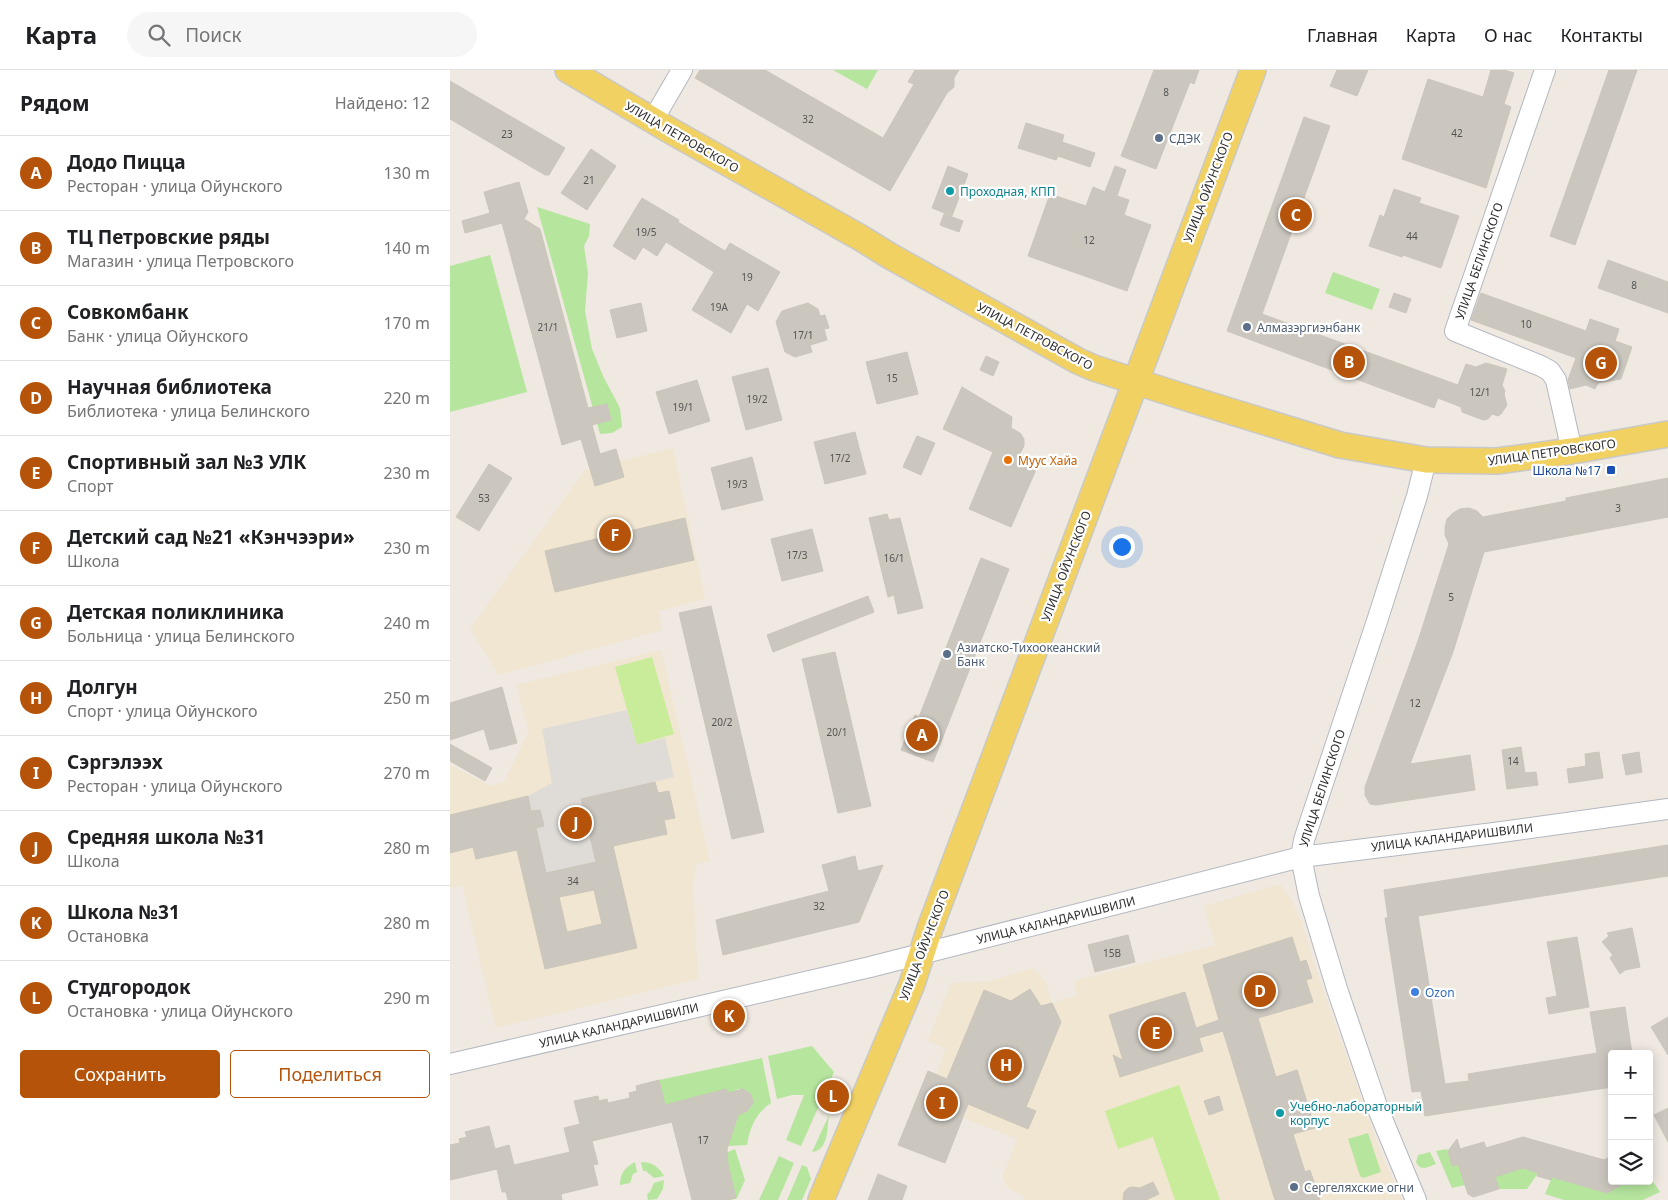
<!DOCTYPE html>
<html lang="ru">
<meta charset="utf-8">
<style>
body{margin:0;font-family:"Noto Sans",sans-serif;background:#f6f6f6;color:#202124}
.controls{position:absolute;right:15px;bottom:15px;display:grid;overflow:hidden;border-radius:5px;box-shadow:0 2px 12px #0003}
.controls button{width:45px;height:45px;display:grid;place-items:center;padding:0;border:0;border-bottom:1px solid #e0e0e0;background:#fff;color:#202124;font:25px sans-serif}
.you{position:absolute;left:671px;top:476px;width:18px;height:18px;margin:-12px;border:4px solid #fff;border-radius:50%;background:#1a73e8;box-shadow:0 0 0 8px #1a73e833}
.badge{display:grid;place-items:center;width:32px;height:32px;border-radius:50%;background:#b45309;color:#fff;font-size:16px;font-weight:700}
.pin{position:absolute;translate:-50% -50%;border:2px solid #fff;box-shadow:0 1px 5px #0006}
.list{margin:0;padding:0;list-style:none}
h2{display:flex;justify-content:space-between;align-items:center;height:65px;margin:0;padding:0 20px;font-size:21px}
h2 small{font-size:16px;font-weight:400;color:#757577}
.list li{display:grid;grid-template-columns:32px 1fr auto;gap:15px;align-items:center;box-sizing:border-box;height:75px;padding:0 20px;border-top:1px solid #e0e0e0}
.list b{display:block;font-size:19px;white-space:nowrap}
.list p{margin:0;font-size:16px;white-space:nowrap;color:#757577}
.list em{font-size:16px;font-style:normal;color:#757577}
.actions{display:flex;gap:10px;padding:15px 20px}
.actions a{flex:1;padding:11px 0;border:1px solid #b45309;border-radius:5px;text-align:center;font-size:18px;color:#b45309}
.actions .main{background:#b45309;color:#fff}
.icon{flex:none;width:28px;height:28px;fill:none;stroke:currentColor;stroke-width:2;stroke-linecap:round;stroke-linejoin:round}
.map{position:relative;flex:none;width:1218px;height:1130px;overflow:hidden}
header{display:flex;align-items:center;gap:30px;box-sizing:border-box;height:70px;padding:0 25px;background:#fff;border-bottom:1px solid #e0e0e0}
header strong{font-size:24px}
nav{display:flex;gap:28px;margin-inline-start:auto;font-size:18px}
.search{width:350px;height:45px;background:#f6f6f6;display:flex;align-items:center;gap:12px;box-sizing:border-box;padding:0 18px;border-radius:28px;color:#757577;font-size:19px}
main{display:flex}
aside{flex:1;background:#fff}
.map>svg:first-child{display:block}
.education{fill:#f0e6d1}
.green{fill:#b6e59e}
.pitch{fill:#c9ec9a}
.plaza{fill:#dfdcd8}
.building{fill:#cbc7bf;stroke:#cbc5ba;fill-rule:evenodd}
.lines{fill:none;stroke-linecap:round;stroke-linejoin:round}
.minor-casing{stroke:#b4b7c1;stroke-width:22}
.major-casing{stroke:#c9c9c9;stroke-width:28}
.minor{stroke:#fff;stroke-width:20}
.major{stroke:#f2d163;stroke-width:25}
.service-dot{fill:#5c6f8a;stroke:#fff;stroke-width:2}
.culture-dot{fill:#0f9aa8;stroke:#fff;stroke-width:2}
.food-dot{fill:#e8710a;stroke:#fff;stroke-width:2}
.transit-dot{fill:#1a4fb4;stroke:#fff;stroke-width:2}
.shop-dot{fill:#3f7fe0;stroke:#fff;stroke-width:2}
.labels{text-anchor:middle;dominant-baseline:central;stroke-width:4.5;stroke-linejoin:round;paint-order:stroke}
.number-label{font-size:10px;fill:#555452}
.street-label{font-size:12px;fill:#2e2e2e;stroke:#fff}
.service-label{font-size:12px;fill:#4e5e75;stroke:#fff;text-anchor:start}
.culture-label{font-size:12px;fill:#0d838f;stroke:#fff;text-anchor:start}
.food-label{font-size:12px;fill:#c56008;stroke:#fff;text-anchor:start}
.transit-label{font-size:12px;fill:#164399;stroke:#fff;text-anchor:end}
.shop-label{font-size:12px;fill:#366cbe;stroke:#fff;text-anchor:start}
</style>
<header>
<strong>Карта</strong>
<div class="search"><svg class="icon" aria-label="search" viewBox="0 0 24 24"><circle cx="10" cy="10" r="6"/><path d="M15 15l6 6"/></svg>Поиск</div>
<nav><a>Главная</a><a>Карта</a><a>О нас</a><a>Контакты</a></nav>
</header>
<main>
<aside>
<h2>Рядом<small>Найдено: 12</small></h2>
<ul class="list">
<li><span class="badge">A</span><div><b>Додо Пицца</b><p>Ресторан · улица Ойунского</p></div><em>130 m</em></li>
<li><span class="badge">B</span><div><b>ТЦ Петровские ряды</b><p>Магазин · улица Петровского</p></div><em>140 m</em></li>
<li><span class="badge">C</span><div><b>Совкомбанк</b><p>Банк · улица Ойунского</p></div><em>170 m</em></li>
<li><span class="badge">D</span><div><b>Научная библиотека</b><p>Библиотека · улица Белинского</p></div><em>220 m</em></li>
<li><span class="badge">E</span><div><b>Спортивный зал №3 УЛК</b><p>Спорт</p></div><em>230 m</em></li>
<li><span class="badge">F</span><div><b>Детский сад №21 «Кэнчээри»</b><p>Школа</p></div><em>230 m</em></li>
<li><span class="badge">G</span><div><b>Детская поликлиника</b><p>Больница · улица Белинского</p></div><em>240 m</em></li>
<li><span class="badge">H</span><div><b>Долгун</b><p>Спорт · улица Ойунского</p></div><em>250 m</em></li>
<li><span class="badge">I</span><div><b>Сэргэлээх</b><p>Ресторан · улица Ойунского</p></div><em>270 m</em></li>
<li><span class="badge">J</span><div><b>Средняя школа №31</b><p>Школа</p></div><em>280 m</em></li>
<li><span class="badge">K</span><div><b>Школа №31</b><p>Остановка</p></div><em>280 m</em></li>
<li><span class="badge">L</span><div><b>Студгородок</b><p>Остановка · улица Ойунского</p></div><em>290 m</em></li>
</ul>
<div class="actions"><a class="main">Сохранить</a><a>Поделиться</a></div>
</aside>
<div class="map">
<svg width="1218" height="1130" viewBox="0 0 1218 1130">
<rect width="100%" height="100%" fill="#efe9e1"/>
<path class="education" d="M223,378L255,529L209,541L212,560L49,605L20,559L135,400Z
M211,580L260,791L246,794L243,815L248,909L46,958L12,815L0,818V695L40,716L54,712L79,661L66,615Z
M830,814L841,829L851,851L874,923L932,1086L952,1130H573L574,1127L557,1117L553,1106L567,1069L513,1048L524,1019L486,1004L496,979L477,971L501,913L540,911L583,898L596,912L602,933L627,925L624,911L765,875L754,836Z"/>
<path class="green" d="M383,0H428L417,19Z
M87,137L140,154L139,166L134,176L138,203L135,241L142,279L154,308L170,338L172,357L162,363L150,364Z
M40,185L77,322L0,342V196Z
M883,202L930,219L922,240L875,223Z
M362,976L384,1002L351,1076L336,1070L354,1025H342L327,1029L318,986Z
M312,988L321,1033C306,1043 300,1057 297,1075L278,1076L288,1043L297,1041C304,1034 304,1027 297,1021L288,1019L280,1024L276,1019L215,1035L209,1010Z
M379,1045C377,1058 379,1080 362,1082Z
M918,1063L931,1102L913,1108L910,1106L898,1069Z
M285,1079L295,1110L287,1128L281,1130H269L271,1085Z
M997,1079L1002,1095L1008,1094L1015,1115L1002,1118L986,1081Z
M980,1082L986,1094C978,1097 971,1102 966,1092L968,1085Z
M329,1086L344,1093L328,1130H309Z
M185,1092L187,1102L183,1104L180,1113L170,1115C170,1104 174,1098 185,1092Z
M191,1092C202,1092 208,1096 214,1106L204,1108L196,1101H193Z
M352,1095L357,1097L361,1109L352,1130H337Z
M1073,1098L1088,1103L1077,1119H1049L1045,1107Z
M1199,1106L1210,1122L1193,1130H1114L1095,1124L1102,1107L1157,1123L1178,1111H1199Z
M214,1110L213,1119L207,1129L198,1130L197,1124L200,1122L204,1113Z"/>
<path class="pitch" d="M202,587L224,664L187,675L165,597Z
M729,1015L770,1130H725L703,1067L668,1079L655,1041Z"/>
<path class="plaza" d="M177,640L187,675L215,668L224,707L131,729L146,792L96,803L86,758L94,756L90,740L81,741L78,726L102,713L92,659Z"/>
<path class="building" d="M250,0H315L433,68L464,14L458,12L465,0H509L504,8V17L497,23L440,121L245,8Z
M704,0H749L744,14L740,12L706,99L671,86Z
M887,0H918L907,26L880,16Z
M1041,0H1054L1064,3L1054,34L1061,37L1036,118L952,89L978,9L1033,27Z
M1159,0H1187L1125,175L1100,166Z
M0,11L115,78L99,105H95L0,49Z
M854,47L880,56L812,244L1008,315L1016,294L1026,297L1036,293L1057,299L1052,315L1055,321L1054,324L1057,335L1051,344L1048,346L1042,344L1038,349L1033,350L1012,342L1011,337L988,328L984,338L777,261Z
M576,53L614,65L612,72L645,83L640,97L608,86L606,90L568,78Z
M141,79L166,96L137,140L111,123Z
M498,96L518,104L502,146L482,138Z
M665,96L676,100L667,126L679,130L674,145L701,155L677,221L578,186L600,124L636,136L643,117L655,122Z
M69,112L78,142L74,149L90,159L138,338L157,334L161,350L142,355L150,384L166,379L174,407L145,416L131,369L112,375L52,153L15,163L12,151L40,143L34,122Z
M944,119L971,128L969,133L1009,146L991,198L953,185L952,187L919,176L930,145L934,147Z
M192,128L229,150L228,152L275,181L280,173L330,202L308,241L297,234L281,263L242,240L264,202L216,172L207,186L193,177L185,190L163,176Z
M494,144L513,151L509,162L490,155Z
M1158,190L1218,212V243L1148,218Z
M944,223L961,229L956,243L939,237Z
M1031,223L1136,261L1140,249L1169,259L1165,271L1182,277L1171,309L1148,313L1145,319L1136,315L1120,319L1118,310L1126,288L1021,250Z
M191,233L197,261L167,268L160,240Z
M358,233L368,239L370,246L375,245L379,258L374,259L377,270L360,275L362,282L345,287L335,282L326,252L332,241Z
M457,282L468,324L427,334L416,292Z
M536,286L549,292L543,306L530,300Z
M318,298L332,350L296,360L282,307Z
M247,310L260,351L219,364L206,322Z
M512,317L562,347L561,358L570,363L574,369V376L568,387L588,395L561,457L519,439L543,382L493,359Z
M405,362L416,404L375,414L364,372Z
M467,366L485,373L471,405L453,397Z
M302,387L313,430L272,440L261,398Z
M39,394L62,408L29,461L6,447Z
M1218,408V447L1034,482L1003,582L960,694L1020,685L1025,720L926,735L920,734L915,725V717L968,571L999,474L995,465V457L997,449L1003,443L1010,439L1019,438L1027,441L1033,447L1116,431V428Z
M437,444L439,450L450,448L473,538L448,544L444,525L438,527L419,448Z
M235,448L244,490L105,522L95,481Z
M362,459L373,501L332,511L321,469Z
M531,488L559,499L483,692L451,680L465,645L469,647Z
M418,526L424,542L323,582L317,565Z
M261,536L314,762L282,769L229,543Z
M385,582L421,736L388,743L352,589Z
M52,617L67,673L40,680L34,659L0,670V633Z
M0,674L42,698L35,711L0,691Z
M1071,677L1075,703L1086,702L1088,715L1057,719L1052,680Z
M1149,682L1153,708L1119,713L1117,699L1136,696L1135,684Z
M1189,682L1192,702L1176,705L1172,685Z
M205,712L208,723L219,721L225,748L214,750L217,764L163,776L187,878L95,899L67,780L26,789L23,777L0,783V745L78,726L81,741L90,740L94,756L86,758L96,803L146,792L131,729ZM144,820L152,854L117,862L109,827Z
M1218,775V806L968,846L995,1014L1019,1011L1018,1004L1147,983L1140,942L1175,937L1182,984H1162V1017L975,1046L971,1021L962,1022L935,848H938L934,820Z
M405,786L408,801L433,795L409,852L273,885L266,850L379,821L372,795Z
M1182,858L1190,897L1175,900L1170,904L1160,888L1163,885L1152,872L1159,866L1157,863Z
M678,865L685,892L645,902L638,875Z
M842,867L850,892L856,890L862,908L856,910L863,932L808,948L826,1007L847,1000L865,1058L843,1064L855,1102L860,1100L870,1130H825L773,961L749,968L753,981L670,1007L663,985L673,990L659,945L735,922L746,958L769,950L753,895Z
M1127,867L1139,937L1099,944L1096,928L1107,926L1097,872Z
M580,919L591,936L602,933L611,952L576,1037L586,1041L578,1059L518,1034L495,1093L448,1075L478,1001L497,1009L534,920L561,931Z
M1218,947V985L1201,957Z
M209,1010L215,1035L276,1019L279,1023L293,1019L301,1024L303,1033L297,1041L288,1045L277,1079L278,1095L286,1128L276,1130H242L222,1052L142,1071L148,1094L143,1095L148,1115L111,1124L112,1130H58L56,1122H52L47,1099L0,1110V1075L10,1073L9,1069L17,1067L15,1062L39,1056L45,1079L59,1075L64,1095L120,1082L114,1058L130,1054L124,1031L148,1026L149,1031L157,1029L158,1033L180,1028L179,1023L187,1021L186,1016Z
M769,1026L773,1040L759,1045L754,1031Z
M1218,1038V1072L1204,1045Z
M1073,1067L1154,1090L1162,1086V1111H1178L1157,1123L1102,1107L1101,1110L1087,1106L1088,1103L1073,1098L1045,1107L1049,1119L1023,1127L1018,1124L1008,1094L1002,1096L998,1081L1007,1069L1010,1079L1034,1072L1036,1078Z
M428,1104L457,1116L452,1130H418Z
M703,1112L709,1124L696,1130H673L674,1122L678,1118L682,1117L690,1118Z"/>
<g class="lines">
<g class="minor-casing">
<path id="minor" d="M1095,0L1005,261L1091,296L1100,301L1106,310L1122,381
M203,50L232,0
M0,994L420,897L851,787L1044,763L1218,739
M966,1130L928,1039L887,919L859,826L851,787L854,770L927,551L967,426L976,390"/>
</g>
<g class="major-casing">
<path id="major" d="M118,0L221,61L411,168L440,186L628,291L644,298L737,328L890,375L976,390L1047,391L1122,381L1218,364
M371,1130L462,914L480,858L803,0"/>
</g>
<use href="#minor" class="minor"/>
<use href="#major" class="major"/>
</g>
<g class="service-dot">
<circle cx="709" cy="68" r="5"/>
<circle cx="797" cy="257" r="5"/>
<circle cx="497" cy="584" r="5"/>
<circle cx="844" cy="1117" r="5"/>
</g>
<g class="culture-dot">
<circle cx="500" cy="121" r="5"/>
<circle cx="830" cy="1043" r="5"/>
</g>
<circle class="food-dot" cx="558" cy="390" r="5"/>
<rect class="transit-dot" x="1156" y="395" width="10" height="10" rx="2.5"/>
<circle class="shop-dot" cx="965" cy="922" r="5"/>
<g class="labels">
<g class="number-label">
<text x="716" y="22">8</text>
<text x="358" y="49">32</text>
<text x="1007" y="63">42</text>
<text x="57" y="64">23</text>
<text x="139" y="110">21</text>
<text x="196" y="162">19/5</text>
<text x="962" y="166">44</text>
<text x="639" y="170">12</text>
<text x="297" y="207">19</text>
<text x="1184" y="215">8</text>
<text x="269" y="237">19А</text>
<text x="1076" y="254">10</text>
<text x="98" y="257">21/1</text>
<text x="353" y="265">17/1</text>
<text x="442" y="308">15</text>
<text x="1030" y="322">12/1</text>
<text x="307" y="329">19/2</text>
<text x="233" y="337">19/1</text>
<text x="390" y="388">17/2</text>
<text x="287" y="414">19/3</text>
<text x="34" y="428">53</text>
<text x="1168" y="438">3</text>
<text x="347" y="485">17/3</text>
<text x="444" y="488">16/1</text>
<text x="1001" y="527">5</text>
<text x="965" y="633">12</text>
<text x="272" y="652">20/2</text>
<text x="387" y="662">20/1</text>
<text x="1063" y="691">14</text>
<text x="123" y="811">34</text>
<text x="369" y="836">32</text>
<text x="662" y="883">15В</text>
<text x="253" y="1070">17</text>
</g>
<g class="street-label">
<text transform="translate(232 67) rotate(30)">УЛИЦА ПЕТРОВСКОГО</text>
<text transform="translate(758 117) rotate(-69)">УЛИЦА ОЙУНСКОГО</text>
<text transform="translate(1029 191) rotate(-71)">УЛИЦА БЕЛИНСКОГО</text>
<text transform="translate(585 266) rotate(28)">УЛИЦА ПЕТРОВСКОГО</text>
<text transform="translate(1102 382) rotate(-8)">УЛИЦА ПЕТРОВСКОГО</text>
<text transform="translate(616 496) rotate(-69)">УЛИЦА ОЙУНСКОГО</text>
<text transform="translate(872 718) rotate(-72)">УЛИЦА БЕЛИНСКОГО</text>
<text transform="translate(1002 767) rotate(-7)">УЛИЦА КАЛАНДАРИШВИЛИ</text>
<text transform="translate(606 850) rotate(-14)">УЛИЦА КАЛАНДАРИШВИЛИ</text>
<text transform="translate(474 875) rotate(-69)">УЛИЦА ОЙУНСКОГО</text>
<text transform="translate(169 955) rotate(-13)">УЛИЦА КАЛАНДАРИШВИЛИ</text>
</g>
<g class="service-label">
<text x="719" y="68">СДЭК</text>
<text x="807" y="257">Алмазэргиэнбанк</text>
<text x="507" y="577">Азиатско-Тихоокеанский<tspan x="507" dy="14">Банк</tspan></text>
<text x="854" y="1117">Сергеляхские огни</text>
</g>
<g class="culture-label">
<text x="510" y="121">Проходная, КПП</text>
<text x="840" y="1036">Учебно-лабораторный<tspan x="840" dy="14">корпус</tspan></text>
</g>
<g class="food-label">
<text x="568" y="390">Муус Хайа</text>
</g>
<g class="transit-label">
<text x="1151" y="400">Школа №17</text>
</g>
<g class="shop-label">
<text x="975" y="922">Ozon</text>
</g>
</g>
</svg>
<div class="controls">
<button>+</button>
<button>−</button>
<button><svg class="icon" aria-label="layers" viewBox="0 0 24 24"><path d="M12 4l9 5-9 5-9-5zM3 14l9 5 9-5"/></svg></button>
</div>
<div class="you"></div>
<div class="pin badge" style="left:472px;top:665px">A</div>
<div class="pin badge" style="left:899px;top:292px">B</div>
<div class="pin badge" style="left:846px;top:145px">C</div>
<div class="pin badge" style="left:810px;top:921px">D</div>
<div class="pin badge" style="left:706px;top:963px">E</div>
<div class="pin badge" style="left:165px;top:465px">F</div>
<div class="pin badge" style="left:1151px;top:293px">G</div>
<div class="pin badge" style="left:556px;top:995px">H</div>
<div class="pin badge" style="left:492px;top:1033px">I</div>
<div class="pin badge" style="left:126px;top:753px">J</div>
<div class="pin badge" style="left:279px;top:946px">K</div>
<div class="pin badge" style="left:383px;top:1026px">L</div>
</div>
</main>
